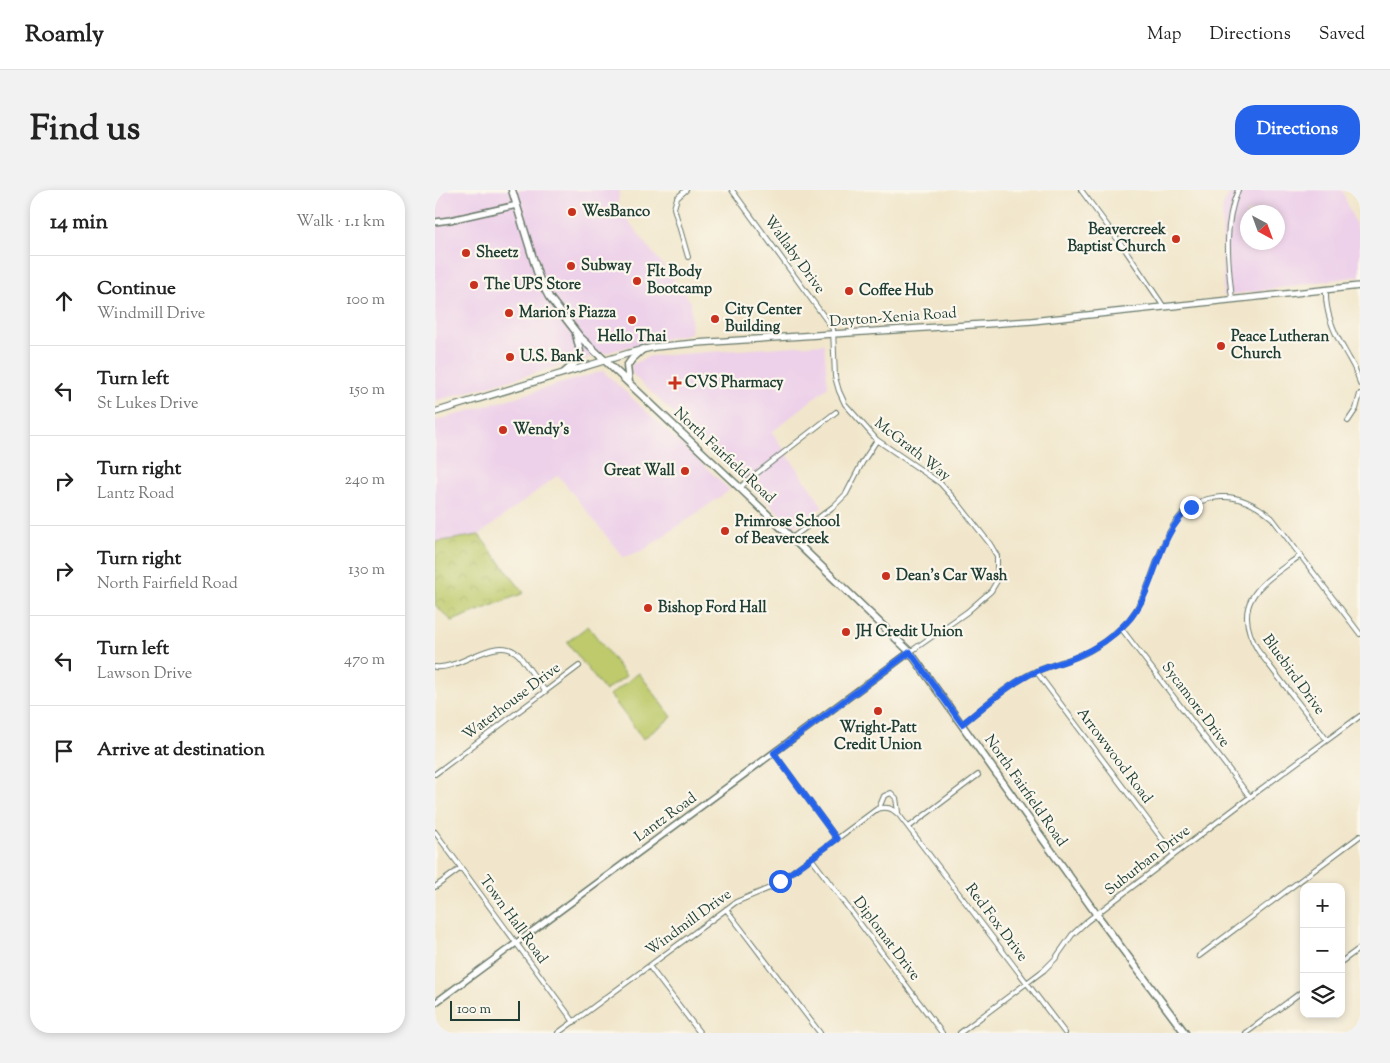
<!DOCTYPE html>
<meta charset="utf-8">
<style>
body{margin:0;font-family:"Sorts Mill Goudy",serif;background:#f2f2f2;color:#222}
.controls{position:absolute;right:15px;bottom:15px;display:grid;overflow:hidden;border-radius:10px;box-shadow:0 2px 8px #0003}
.controls button{width:45px;height:45px;display:grid;place-items:center;padding:0;border:0;border-bottom:1px solid #e0e0e0;background:#fff;color:#222;font:25px sans-serif}
.compass{position:absolute;left:805px;top:15px;width:45px;height:45px;border-radius:50%;background:#fff;box-shadow:0 2px 8px #0003;rotate:139deg}
.scale{position:absolute;left:15px;bottom:12px;width:70px;box-sizing:border-box;padding-left:5px;border:2px solid #1f3d34;border-top:0;font-size:14px;line-height:18px;white-space:nowrap;color:#1f3d34;-webkit-text-stroke:4px #fbf7ec;paint-order:stroke}
.stop{position:absolute;width:15px;height:15px;margin:-11px;border:4px solid #2563eb;border-radius:50%;background:#fff}
.stop.end{background:#2563eb;border-color:#fff;box-shadow:0 1px 5px #0008}
.list{margin:0;padding:0;list-style:none}
h2{display:flex;justify-content:space-between;align-items:center;height:65px;margin:0;padding:0 20px;font-size:21px}
h2 small{font-size:16px;font-weight:400;color:#767676}
.list li{display:grid;grid-template-columns:32px 1fr auto;gap:15px;align-items:center;box-sizing:border-box;height:90px;padding:0 20px;border-top:1px solid #e0e0e0}
.list b{display:block;font-size:19px;white-space:nowrap}
.list p{margin:0;font-size:16px;white-space:nowrap;color:#767676}
.list em{font-size:16px;font-style:normal;color:#767676}
.icon{flex:none;width:28px;height:28px;fill:none;stroke:currentColor;stroke-width:2;stroke-linecap:round;stroke-linejoin:round}
.map{position:relative;flex:none;width:925px;height:843px;overflow:hidden;border-radius:20px}
header{display:flex;align-items:center;gap:30px;box-sizing:border-box;height:70px;padding:0 25px;background:#fff;border-bottom:1px solid #e0e0e0}
header strong{font-size:24px}
nav{display:flex;gap:28px;margin-inline-start:auto;font-size:18px}
.intro{display:flex;align-items:center;justify-content:space-between;box-sizing:border-box;height:120px;padding:0 30px}
h1{margin:0;font-size:35px}
.button{padding:12px 22px;border-radius:20px;background:#2563eb;color:#fff;font-size:18px;font-weight:700}
main{display:flex;gap:30px;padding:0 30px}
aside{flex:1;background:#fff;border-radius:20px;box-shadow:0 2px 8px #0003}
.map>svg:first-child{display:block}
.built{fill:#edd0e9;fill-rule:evenodd}
.park{fill:url(#park-crowns);stroke:#6e8450}
.garden{fill:#beca6c;stroke:#6e8450}
.lines{fill:none;stroke-linecap:round;stroke-linejoin:round}
.minor-casing{stroke:#687869;stroke-width:6}
.tertiary-casing{stroke:#687869;stroke-width:8}
.secondary-casing{stroke:#687869;stroke-width:8}
.primary-casing{stroke:#687869;stroke-width:9}
.minor{stroke:#fff;stroke-width:4}
.tertiary{stroke:#fff;stroke-width:5}
.secondary{stroke:#fff;stroke-width:5.5}
.primary{stroke:#fff;stroke-width:6}
.route{stroke:#2563eb;stroke-width:6}
.poi-dot{fill:#c8321e;stroke:#fbf7ec;stroke-width:2}
.labels{text-anchor:middle;dominant-baseline:central;stroke-width:4.5;stroke-linejoin:round;paint-order:stroke}
.poi-label{font-size:15px;font-weight:bold;fill:#1f3d34;stroke:#fbf7ec;text-anchor:start}
.street-label{font-size:15px;fill:#1f3d34;stroke:#fbf7ec}
</style>
<header>
<strong>Roamly</strong>
<nav><a>Map</a><a>Directions</a><a>Saved</a></nav>
</header>
<div class="intro"><h1>Find us</h1><a class="button">Directions</a></div>
<main>
<aside>
<h2>14 min<small>Walk · 1.1 km</small></h2>
<ul class="list">
<li><svg class="icon" aria-label="ahead" viewBox="0 0 24 24"><path d="M12 20V5M6 11l6-6 6 6"/></svg><div><b>Continue</b><p>Windmill Drive</p></div><em>100 m</em></li>
<li><svg class="icon" aria-label="left" viewBox="0 0 24 24"><path d="M17 20v-9H6M10 6l-5 5 5 5"/></svg><div><b>Turn left</b><p>St Lukes Drive</p></div><em>150 m</em></li>
<li><svg class="icon" aria-label="right" viewBox="0 0 24 24"><path d="M7 20v-9h11M14 6l5 5-5 5"/></svg><div><b>Turn right</b><p>Lantz Road</p></div><em>240 m</em></li>
<li><svg class="icon" aria-label="right" viewBox="0 0 24 24"><path d="M7 20v-9h11M14 6l5 5-5 5"/></svg><div><b>Turn right</b><p>North Fairfield Road</p></div><em>130 m</em></li>
<li><svg class="icon" aria-label="left" viewBox="0 0 24 24"><path d="M17 20v-9H6M10 6l-5 5 5 5"/></svg><div><b>Turn left</b><p>Lawson Drive</p></div><em>470 m</em></li>
<li><svg class="icon" aria-label="arrive" viewBox="0 0 24 24"><path d="M6 21V4h12l-3 4 3 4H6"/></svg><div><b>Arrive at destination</b></div></li>
</ul>
</aside>
<div class="map">
<svg width="925" height="843" viewBox="0 0 925 843">
<defs>
<pattern id="park-crowns" width="20" height="18" patternUnits="userSpaceOnUse" patternTransform="scale(1.25)"><rect width="20" height="18" fill="#beca6c"/><path d="M2 6a3 3 0 1 1 6 0M12 15a3 3 0 1 1 6 0" fill="none" stroke="#a3ae5e"/></pattern>
</defs>
<rect width="100%" height="100%" fill="#fbf7ec"/>
<filter id="ink" filterUnits="userSpaceOnUse"><feTurbulence type="fractalNoise" baseFrequency=".02" numOctaves="2"/><feDisplacementMap in="SourceGraphic" scale="10" xChannelSelector="R" yChannelSelector="G"/><feConvolveMatrix kernelMatrix="1 2 1 2 8 2 1 2 1" color-interpolation-filters="sRGB"/></filter>
<filter id="wash" filterUnits="userSpaceOnUse"><feTurbulence type="fractalNoise" baseFrequency=".0096" numOctaves="4" result="noise"/><feDisplacementMap in="SourceGraphic" scale="20" xChannelSelector="R" yChannelSelector="G"/><feGaussianBlur stdDeviation="1.12" result="paint"/><feColorMatrix in="noise" values="0 0 0 0 0 0 0 0 0 0 0 0 0 0 0 0 0 1.4 0 .05"/><feComposite in="paint" operator="in"/></filter>
<g filter="url(#wash)">
<rect width="100%" height="100%" fill="#f1e6cb"/>
<path class="built" d="M0,0H185L182,16L256,112V143L192,157L0,211Z
M796,0H907L925,46V86L788,106L787,17ZM812,22H842V52H812Z
M389,154L393,197L337,242L388,317L359,337L197,184L196,175L215,166Z
M168,181L295,300L207,361L188,367L123,285L44,345L0,352V231Z"/>
<path class="park" d="M44,345L89,403L17,431L0,415V352Z"/>
<path class="garden" d="M153,436L191,486L170,501L132,452Z
M204,483L237,527L208,549L175,505Z"/>
</g>
<g filter="url(#ink)">
<g class="lines">
<g class="minor-casing">
<path id="minor" d="M251,0L242,8L239,18L253,67
M297,0L398,139L400,187L404,201L410,214L442,250L505,293L523,313L555,354L562,366V391L556,401L532,422L475,462
M646,0L689,58L729,117
M891,100C890,121 898,141 909,159C915,171 923,181 925,194
M797,109C793,72 788,36 803,0
M913,231L921,219L925,204
M305,298L312,291L401,222
M357,348L399,316L411,304L427,273L442,250
M866,365C829,392 792,411 824,462L892,550
M686,438L815,607
M0,477C27,480 61,443 84,465L110,501
M601,481L739,665
M527,534C549,517 570,497 595,484C610,477 625,473 641,467C655,462 668,453 680,443C690,435 700,424 706,411C726,373 730,310 786,307C806,306 822,315 837,328L925,444
M339,563L402,649
M0,584L144,476
M444,618L449,606L456,603L461,608L463,622
M474,637L543,585
M0,642L139,832
M376,668L507,843
M0,697L26,678
M291,719L385,843
M764,766L925,646
M906,772L925,758
M214,776L265,843
M123,843L301,712L337,697L442,619C452,616 457,618 464,625L630,843
M525,843L609,780L620,769L637,745L651,732L815,607L925,526
M811,843L869,800"/>
</g>
<g class="tertiary-casing">
<path id="tertiary" d="M0,32L15,30L82,15
M0,813L475,462"/>
</g>
<g class="secondary-casing">
<path id="secondary" d="M0,222L198,162L219,157L261,153L597,131L925,96"/>
</g>
<g class="primary-casing">
<path id="primary" d="M77,0L104,88L114,107L145,147L305,298L475,462L662,725L750,843
M130,182C150,165 146,168 141,144
M194,193L192,176L197,169L208,159"/>
</g>
<use href="#minor" class="minor"/>
<use href="#tertiary" class="tertiary"/>
<use href="#secondary" class="secondary"/>
<use href="#primary" class="primary"/>
</g>
</g>
<g class="lines" filter="url(#ink)">
<path class="route" d="M345,691L402,649L339,563L475,462L527,534C548,518 569,498 592,486C608,477 625,474 641,467C660,459 678,447 692,432C723,399 719,347 756,317"/>
</g>
<g class="poi-dot">
<circle cx="137" cy="22" r="5"/>
<circle cx="741" cy="49" r="5"/>
<circle cx="31" cy="63" r="5"/>
<circle cx="136" cy="76" r="5"/>
<circle cx="202" cy="91" r="5"/>
<circle cx="39" cy="95" r="5"/>
<circle cx="414" cy="101" r="5"/>
<circle cx="74" cy="123" r="5"/>
<circle cx="280" cy="129" r="5"/>
<circle cx="197" cy="130" r="5"/>
<circle cx="786" cy="156" r="5"/>
<circle cx="75" cy="167" r="5"/>
<path d="M237.5 185.5h5v5h5v5h-5v5h-5v-5h-5v-5h5z"/>
<circle cx="68" cy="240" r="5"/>
<circle cx="250" cy="281" r="5"/>
<circle cx="290" cy="341" r="5"/>
<circle cx="451" cy="386" r="5"/>
<circle cx="213" cy="418" r="5"/>
<circle cx="411" cy="442" r="5"/>
<circle cx="443" cy="521" r="5"/>
</g>
<g class="labels">
<g class="poi-label">
<text x="147" y="22">WesBanco</text>
<text x="731" y="40" text-anchor="end">Beavercreek<tspan x="731" dy="17">Baptist Church</tspan></text>
<text x="41" y="63">Sheetz</text>
<text x="146" y="76">Subway</text>
<text x="212" y="82">FIt Body<tspan x="212" dy="17">Bootcamp</tspan></text>
<text x="49" y="95">The UPS Store</text>
<text x="424" y="101">Coffee Hub</text>
<text x="290" y="120">City Center<tspan x="290" dy="17">Building</tspan></text>
<text x="84" y="123">Marion's Piazza</text>
<text x="197" y="147" text-anchor="middle">Hello Thai</text>
<text x="796" y="147">Peace Lutheran<tspan x="796" dy="17">Church</tspan></text>
<text x="85" y="167">U.S. Bank</text>
<text x="250" y="193">CVS Pharmacy</text>
<text x="78" y="240">Wendy's</text>
<text x="240" y="281" text-anchor="end">Great Wall</text>
<text x="300" y="332">Primrose School<tspan x="300" dy="17">of Beavercreek</tspan></text>
<text x="461" y="386">Dean's Car Wash</text>
<text x="223" y="418">Bishop Ford Hall</text>
<text x="421" y="442">JH Credit Union</text>
<text x="443" y="538" text-anchor="middle">Wright-Patt<tspan x="443" dy="17">Credit Union</tspan></text>
</g>
<g class="street-label">
<text transform="translate(359 65) rotate(54)">Wallaby Drive</text>
<text transform="translate(458 128) rotate(-4)">Dayton-Xenia Road</text>
<text transform="translate(477 260) rotate(38)">McGrath Way</text>
<text transform="translate(289 266) rotate(43)">North Fairfield Road</text>
<text transform="translate(858 485) rotate(54)">Bluebird Drive</text>
<text transform="translate(77 512) rotate(-37)">Waterhouse Drive</text>
<text transform="translate(760 515) rotate(53)">Sycamore Drive</text>
<text transform="translate(679 566) rotate(53)">Arrowwood Road</text>
<text transform="translate(590 601) rotate(55)">North Fairfield Road</text>
<text transform="translate(231 628) rotate(-36)">Lantz Road</text>
<text transform="translate(713 671) rotate(-38)">Suburban Drive</text>
<text transform="translate(78 730) rotate(54)">Town Hall Road</text>
<text transform="translate(254 733) rotate(-36)">Windmill Drive</text>
<text transform="translate(561 733) rotate(53)">Red Fox Drive</text>
<text transform="translate(451 749) rotate(53)">Diplomat Drive</text>
</g>
</g>
</svg>
<div class="controls">
<button>+</button>
<button>−</button>
<button><svg class="icon" aria-label="layers" viewBox="0 0 24 24"><path d="M12 4l9 5-9 5-9-5zM3 14l9 5 9-5"/></svg></button>
</div>
<svg class="compass" viewBox="-18 -18 36 36"><path d="M0-13l5 13h-10z" fill="#e53935"/><path d="M0 13l5-13h-10z" fill="#767676"/></svg>
<div class="scale">100 m</div>
<div class="stop" style="left:345px;top:691px"></div>
<div class="stop end" style="left:756px;top:317px"></div>
</div>
</main>
